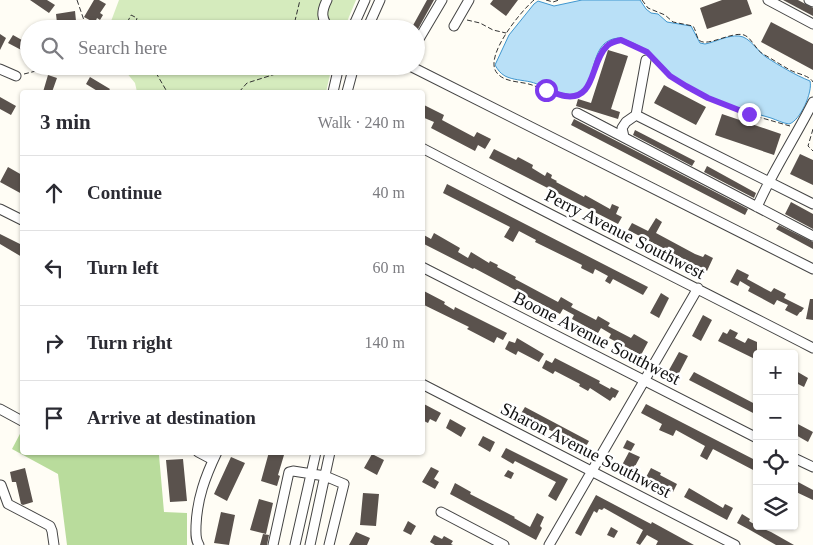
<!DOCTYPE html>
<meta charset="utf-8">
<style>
body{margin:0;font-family:Georgia,serif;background:#f2f2f3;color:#2b2b33}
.controls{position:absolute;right:15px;bottom:15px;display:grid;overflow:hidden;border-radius:5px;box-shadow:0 1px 4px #0004}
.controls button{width:45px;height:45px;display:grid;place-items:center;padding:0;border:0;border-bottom:1px solid #e1e1e2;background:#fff;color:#2b2b33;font:25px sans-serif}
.stop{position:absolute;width:15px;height:15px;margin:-11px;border:4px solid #7c3aed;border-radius:50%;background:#fff}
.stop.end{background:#7c3aed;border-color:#fff;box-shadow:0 1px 5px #0008}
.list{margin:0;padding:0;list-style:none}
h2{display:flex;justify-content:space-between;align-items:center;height:65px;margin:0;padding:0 20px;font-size:21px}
h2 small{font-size:16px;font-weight:400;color:#7c7c81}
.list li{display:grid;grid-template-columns:32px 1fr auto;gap:15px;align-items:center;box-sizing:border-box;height:75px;padding:0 20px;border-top:1px solid #e1e1e2}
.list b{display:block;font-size:19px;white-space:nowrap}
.list em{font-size:16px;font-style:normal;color:#7c7c81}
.icon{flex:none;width:28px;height:28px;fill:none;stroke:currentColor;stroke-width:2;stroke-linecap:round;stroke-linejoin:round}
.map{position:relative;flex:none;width:813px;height:545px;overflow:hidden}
.search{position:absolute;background:#fff;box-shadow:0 1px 4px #0004;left:20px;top:20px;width:405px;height:55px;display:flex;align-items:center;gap:12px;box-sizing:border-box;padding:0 18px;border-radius:28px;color:#7c7c81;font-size:19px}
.panel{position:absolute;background:#fff;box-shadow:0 1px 4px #0004;left:20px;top:90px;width:405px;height:365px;border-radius:5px}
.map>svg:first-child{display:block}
.green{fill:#d5ebbd}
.forest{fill:#b9dc9c}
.water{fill:#b9e0f7;stroke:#3f96cf}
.building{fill:#5a524d}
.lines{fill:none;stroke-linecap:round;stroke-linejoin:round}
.minor-casing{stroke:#444;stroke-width:11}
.path{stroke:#333;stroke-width:1;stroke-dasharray:5 2.5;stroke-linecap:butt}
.minor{stroke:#fff;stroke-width:9}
.route{stroke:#7c3aed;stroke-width:6}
.labels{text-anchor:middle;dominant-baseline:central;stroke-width:5;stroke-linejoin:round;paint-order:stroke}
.street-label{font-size:18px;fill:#111;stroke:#fff}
</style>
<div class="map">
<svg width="813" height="545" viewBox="0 0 813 545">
<rect width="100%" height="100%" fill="#fffdf5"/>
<path class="green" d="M119,0H356L344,29H111L110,24Z
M121,66H332L326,92H137L135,83Z"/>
<path class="forest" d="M22,430V452L167,453L159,455L164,512L187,513V545H67L58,474L12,449Z"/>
<path class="water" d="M582,0H640L646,9L651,13L658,14L667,22L691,26L700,43L705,44C716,42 727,35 739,36C750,37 757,51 766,57C780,66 795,75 810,81C813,92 800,121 789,124C782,123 777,120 771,118C736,108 700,96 670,74C655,62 653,52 633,43C628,41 623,38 618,38C589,41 598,78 581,92C570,101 543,85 531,82C522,80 513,80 505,76C500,73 498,70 495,65L509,35L534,4L538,1L554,6Z"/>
<path class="building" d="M30,0H47L55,5L49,13Z
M94,0H99L106,4L100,13L103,15L100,20L97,18L95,23L84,17Z
M427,0H434L418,29H411Z
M493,0H518L506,16L490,4Z
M722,0H747L752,14L707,29L700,8Z
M783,0H798L813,8V16Z
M75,11L76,21L57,23L56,14Z
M771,22L813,44V70L761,42Z
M0,34L6,38L0,50Z
M13,35L29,44L27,53L8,43Z
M608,50L628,56L611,109L620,112L618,119L576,106L578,99L591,103Z
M48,75L57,78L52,92H43Z
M90,77L110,89L108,92H99L86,84Z
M664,85L706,107L696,125L654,103Z
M0,97L16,106L11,115L0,109Z
M422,104L444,115L442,120L474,137L477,132L491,139L485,149L478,145L475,151L431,128L434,122L422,117Z
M722,114L781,134L774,155L715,135Z
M574,119L748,209L745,215L571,125Z
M635,130L695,161L692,166L633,135Z
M494,149L516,160L518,157L533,165L532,168L545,176L547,172L552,175L551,178L557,181L556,182L584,197L585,195L610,209L612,204L619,207L616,214L622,217L618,224L489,158Z
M800,154L813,160V185L790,174Z
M707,166L756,193L754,198L704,172Z
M8,167L22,175V194L0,182Z
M447,184L648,287L643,295L613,279L610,284L605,281L608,276L595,269L593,274L581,268L582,265L535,242L536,240L519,231L513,242L504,237L510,227L443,193Z
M791,202L813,214V229L785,214Z
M656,218L662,222L656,233L695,254L703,257L705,254L713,258L707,271L628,230L632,223L648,231Z
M779,225L813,242V249L776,229Z
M434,233L460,248L458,252L468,258L471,252L489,263L490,261L498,265L497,267L516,277L515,279L558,302L561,297L573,304L571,307L596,320L598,316L610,323L608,326L631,338L634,334L648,342L641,355L609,338L611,334L601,328L598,333L572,319L574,315L563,309L560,314L474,268L473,269L422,243V234L431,239Z
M0,234L22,245V257L0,244Z
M737,269L749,275L747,279L771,292L774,288L786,294L784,298L804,308L801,312H800L797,316L785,310L788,305L777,300L774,305L748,291L750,287L740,281L738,286L730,282Z
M422,290L445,302L444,304L454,310L455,307L507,333L503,340L497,337L494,343L467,329L469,327L422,304Z
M661,293L669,298L659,318L650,313Z
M810,299H813V320L806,319Z
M703,315L712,320L701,341L692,336Z
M730,329L738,333L735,338L745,343L748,338L757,342V360L718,341L723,332L727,334Z
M517,338L544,354L539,362L518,351L516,355L505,349L509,341L515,343Z
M679,352L688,356L678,375L669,370Z
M555,358L600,381L599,383L610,389L611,387L619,391L615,398L613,397L610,401L590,388L588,391L579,386L580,384L555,371L553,374L542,368L546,360L552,363Z
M796,371L808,378L804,387L794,382Z
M694,372L757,405V415L689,380Z
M422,403L441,413L436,422L430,419L428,423L422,420Z
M646,404L757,461V472L713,449L707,460L700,456L705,446L676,430L673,436L659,430L662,424L641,413Z
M525,407L589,441L585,448L520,415Z
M450,419L466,428L461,437L446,428Z
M794,422L813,432L808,442L794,434Z
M483,436L495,442L490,452L478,445Z
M627,440L635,444L631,451L623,448Z
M506,448L568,479L556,501L548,496L556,482L515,461L513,464L501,457Z
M269,452L284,455L278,475L280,476L277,486L261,481Z
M629,452L640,457L633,470L622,465Z
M372,454L384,460L377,475L364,468Z
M231,457L245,463L227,501L214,494Z
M183,459L187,501L170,502L166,460Z
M431,467L439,471L434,479L439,482L435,489L422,482Z
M25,468L33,502L23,505L21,504L16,482H12L10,472Z
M651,468L661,473L660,475L677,484L673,492L656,482L655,484L645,479Z
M508,470L514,473L511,479L504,476Z
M798,482L813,490V500L794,491Z
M455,483L471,492L470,494L515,517L514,518L530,527L537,513L544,517L540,526L542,528L536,540L450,494Z
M689,488L723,508L725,504L733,508L727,520L684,497Z
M363,493L379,494L376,526L360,525Z
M596,495L651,524L652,522L694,545H656L658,541L647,535L640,545L636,543L643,530L604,508L602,510L599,509L597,513L594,511L581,536L575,533Z
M259,499L273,503L266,534L250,530Z
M221,512L235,515L229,545L214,543Z
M742,514L750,519L749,521L757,526L771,532L794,545H776L750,530L737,523Z
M408,521L416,526L411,535L403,531Z
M611,527L618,531L614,538L607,535Z
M356,532L370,538L367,545H349Z
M263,534L269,535L267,545H260Z
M434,535L442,539L444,536L453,541L451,544L453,545H435L430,542Z"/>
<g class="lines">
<g class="minor-casing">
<path id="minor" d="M327,0C321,12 321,19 330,29
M768,0L813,24
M809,0L813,2
M454,26L469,0
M352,29L365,0
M367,29L380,0
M416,44L442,0
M646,60L636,115L813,204
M410,66L813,269
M0,69L16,76
M333,92L339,66
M347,92L354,66
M577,113L813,236
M624,137L622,128L626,122L636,115
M422,148C552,216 683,281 813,348
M757,207C773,170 795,138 813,102
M0,209L22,220
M422,267L757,438
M422,384L735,545
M0,409L22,421
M198,452L213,460
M794,458L813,467
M1,485L8,504L50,526L52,531L54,545
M441,512L504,545
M199,545C195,539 196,533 196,526C197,499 205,477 217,452
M273,545L289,472L293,471L325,476L344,484L329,545
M295,545L316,452
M310,545L330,452
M549,545L698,288"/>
</g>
<path class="path" d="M77,0L87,29
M534,0C521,11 483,57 497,73C505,83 521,81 532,85C546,90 562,99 576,96C593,93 593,57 607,46C611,43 616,41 621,40L647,52
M546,0L553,2L559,0
M642,0L648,8L665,15L673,22L693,26C696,30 696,36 699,40C706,48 732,31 744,35C752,38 755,49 763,54C772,59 781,65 790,70C797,74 809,75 813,82
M467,20L480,23L493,30L506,33
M124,29L131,15L137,18L134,29
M293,29L300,0
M304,29L307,24L315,20
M654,58L670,76L708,98L741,112L790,126
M152,66L166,90L169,92
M24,74L56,66
M239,92L247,83L285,71L288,66
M813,129L808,146L813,151"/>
<use href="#minor" class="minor"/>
</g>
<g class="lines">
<path class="route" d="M546,90C552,92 559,95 565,96C596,101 590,62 607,46C610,43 616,41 621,40L647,52L670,76L686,86L708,98L749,114"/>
</g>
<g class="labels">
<g class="street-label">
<text transform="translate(625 234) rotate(27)">Perry Avenue Southwest</text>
<text transform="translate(597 338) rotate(27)">Boone Avenue Southwest</text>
<text transform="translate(586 450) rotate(27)">Sharon Avenue Southwest</text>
</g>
</g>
</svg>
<div class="controls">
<button>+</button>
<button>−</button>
<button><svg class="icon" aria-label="locate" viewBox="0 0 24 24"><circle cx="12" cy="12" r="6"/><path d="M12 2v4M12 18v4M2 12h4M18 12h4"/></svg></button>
<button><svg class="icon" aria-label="layers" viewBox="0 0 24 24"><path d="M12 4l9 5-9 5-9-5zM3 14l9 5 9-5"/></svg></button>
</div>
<div class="stop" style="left:546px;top:90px"></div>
<div class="stop end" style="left:749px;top:114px"></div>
<div class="search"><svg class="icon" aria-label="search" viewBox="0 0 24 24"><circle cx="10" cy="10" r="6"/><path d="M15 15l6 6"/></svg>Search here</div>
<section class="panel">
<h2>3 min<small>Walk · 240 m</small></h2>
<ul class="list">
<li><svg class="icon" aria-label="ahead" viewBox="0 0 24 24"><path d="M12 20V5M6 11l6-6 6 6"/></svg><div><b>Continue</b></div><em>40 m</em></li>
<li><svg class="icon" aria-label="left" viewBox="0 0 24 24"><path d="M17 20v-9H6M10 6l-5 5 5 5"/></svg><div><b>Turn left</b></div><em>60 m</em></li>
<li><svg class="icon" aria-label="right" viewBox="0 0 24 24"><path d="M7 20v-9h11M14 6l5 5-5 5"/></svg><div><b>Turn right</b></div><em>140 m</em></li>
<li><svg class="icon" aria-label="arrive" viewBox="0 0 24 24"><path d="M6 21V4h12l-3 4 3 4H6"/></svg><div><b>Arrive at destination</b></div></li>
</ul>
</section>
</div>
